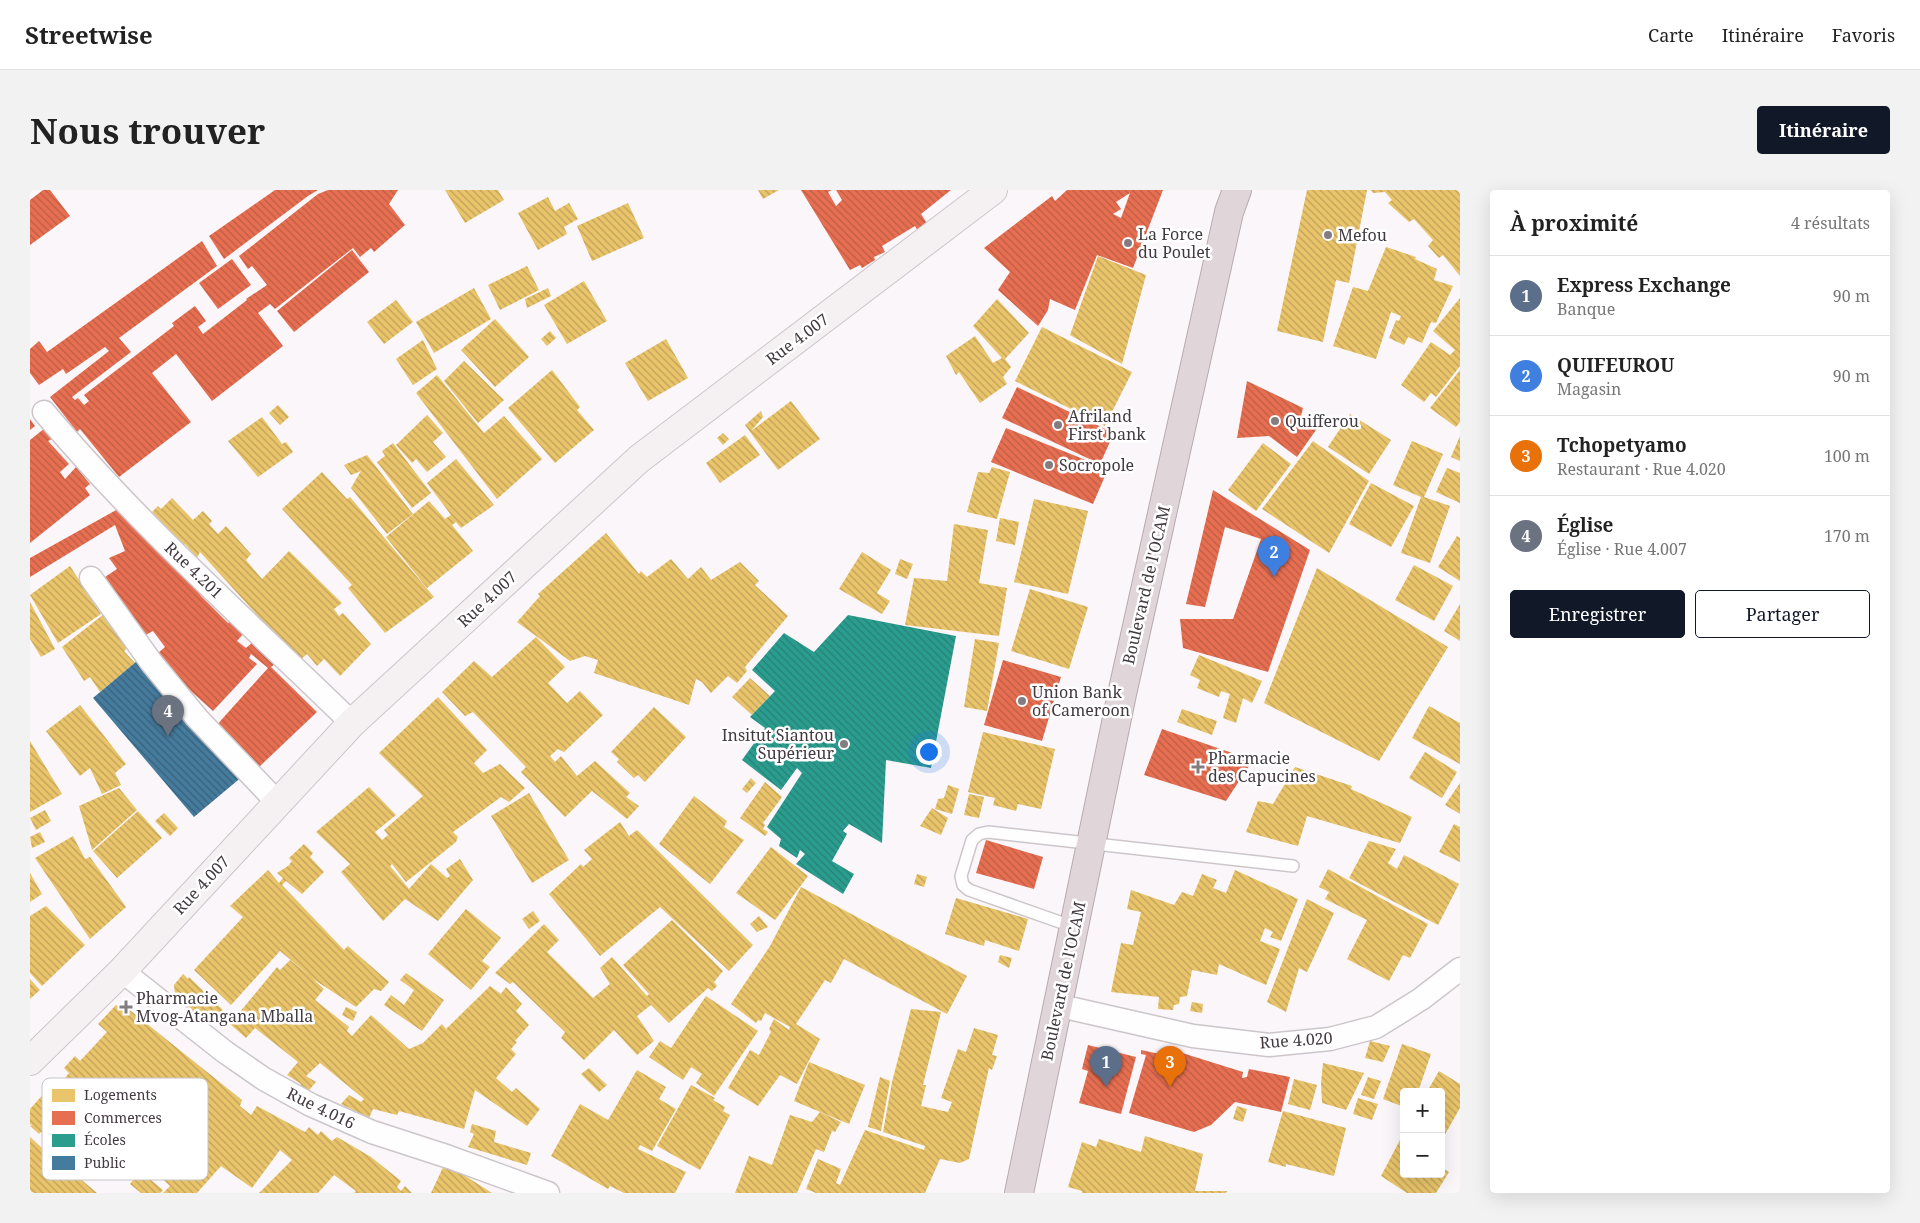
<!DOCTYPE html>
<html lang="fr">
<meta charset="utf-8">
<style>
body{margin:0;font-family:"Noto Serif",serif;background:#f2f2f2;color:#222}
.controls{position:absolute;right:15px;bottom:15px;display:grid;overflow:hidden;border-radius:5px;box-shadow:0 5px 20px #0002}
.controls button{width:45px;height:45px;display:grid;place-items:center;padding:0;border:0;border-bottom:1px solid #e0e0e0;background:#fff;color:#222;font:25px sans-serif}
.you{position:absolute;left:898px;top:561px;width:18px;height:18px;margin:-12px;border:4px solid #fff;border-radius:50%;background:#1a73e8;box-shadow:0 0 0 8px #1a73e833}
.badge{display:grid;place-items:center;width:32px;height:32px;border-radius:50%;background:#111827;color:#fff;font-size:16px;font-weight:700}
.pin{position:absolute;translate:-50% -41px;filter:drop-shadow(0 1px 2px #0008)}
.pin::after{content:'';position:absolute;top:26px;width:18px;height:15px;background:inherit;clip-path:polygon(0 0,100% 0,50% 100%)}
.list{margin:0;padding:0;list-style:none}
h2{display:flex;justify-content:space-between;align-items:center;height:65px;margin:0;padding:0 20px;font-size:21px}
h2 small{font-size:16px;font-weight:400;color:#767676}
.list li{display:grid;grid-template-columns:32px 1fr auto;gap:15px;align-items:center;box-sizing:border-box;height:80px;padding:0 20px;border-top:1px solid #e0e0e0}
.list b{display:block;font-size:19px;white-space:nowrap}
.list p{margin:0;font-size:16px;white-space:nowrap;color:#767676}
.list em{font-size:16px;font-style:normal;color:#767676}
.actions{display:flex;gap:10px;padding:15px 20px}
.actions a{flex:1;padding:11px 0;border:1px solid #111827;border-radius:5px;text-align:center;font-size:18px;color:#111827}
.actions .main{background:#111827;color:#fff}
.map{position:relative;flex:none;width:1430px;height:1003px;overflow:hidden;border-radius:5px}
header{display:flex;align-items:center;gap:30px;box-sizing:border-box;height:70px;padding:0 25px;background:#fff;border-bottom:1px solid #e0e0e0}
header strong{font-size:24px}
nav{display:flex;gap:28px;margin-inline-start:auto;font-size:18px}
.intro{display:flex;align-items:center;justify-content:space-between;box-sizing:border-box;height:120px;padding:0 30px}
h1{margin:0;font-size:35px}
.button{padding:12px 22px;border-radius:5px;background:#111827;color:#fff;font-size:18px;font-weight:700}
main{display:flex;gap:30px;padding:0 30px}
aside{flex:1;background:#fff;border-radius:5px;box-shadow:0 5px 20px #0002}
.map>svg:first-child{display:block}
.homes{fill:url(#homes-back-hatch)}
.shops{fill:url(#shops-back-hatch);fill-rule:evenodd}
.schools{fill:url(#schools-back-hatch)}
.public{fill:url(#public-back-hatch)}
.lines{fill:none;stroke-linecap:round;stroke-linejoin:round}
.lane-casing{stroke:#ccc6ca;stroke-width:14}
.street-casing{stroke:#ccc6ca;stroke-width:25}
.secondary-casing{stroke:#ccc6ca;stroke-width:30}
.highway-casing{stroke:#b8abaf;stroke-width:30}
.lane{stroke:#fefefe;stroke-width:11}
.street{stroke:#fefefe;stroke-width:22}
.secondary{stroke:#f5f1f2;stroke-width:28}
.highway{stroke:#e0d5d8;stroke-width:28}
.poi-dot{fill:#837c81;stroke:#fff;stroke-width:2}
.labels{text-anchor:middle;dominant-baseline:central;stroke-width:5;stroke-linejoin:round;paint-order:stroke}
.poi-label{font-size:16px;fill:#423a40;stroke:#fff;text-anchor:start}
.street-label{font-size:16px;fill:#423a40;stroke:#fff}
.key{fill:#fff;stroke:#c6c4c6;stroke-width:1}
.key-label{font-size:14px;fill:#423a40}
</style>
<header>
<strong>Streetwise</strong>
<nav><a>Carte</a><a>Itinéraire</a><a>Favoris</a></nav>
</header>
<div class="intro"><h1>Nous trouver</h1><a class="button">Itinéraire</a></div>
<main>
<div class="map">
<svg width="1430" height="1003" viewBox="0 0 1430 1003">
<defs>
<pattern id="homes-back-hatch" width="6" height="6" patternUnits="userSpaceOnUse" patternTransform="scale(1.25)"><rect width="6" height="6" fill="#e9c46a"/><path d="M-1 5l2 2M0 0l6 6M5-1l2 2" fill="none" stroke="#bea059"/></pattern>
<pattern id="shops-back-hatch" width="6" height="6" patternUnits="userSpaceOnUse" patternTransform="scale(1.25)"><rect width="6" height="6" fill="#e76f51"/><path d="M-1 5l2 2M0 0l6 6M5-1l2 2" fill="none" stroke="#bd5c45"/></pattern>
<pattern id="schools-back-hatch" width="6" height="6" patternUnits="userSpaceOnUse" patternTransform="scale(1.25)"><rect width="6" height="6" fill="#2a9d8f"/><path d="M-1 5l2 2M0 0l6 6M5-1l2 2" fill="none" stroke="#268176"/></pattern>
<pattern id="public-back-hatch" width="6" height="6" patternUnits="userSpaceOnUse" patternTransform="scale(1.25)"><rect width="6" height="6" fill="#457b9d"/><path d="M-1 5l2 2M0 0l6 6M5-1l2 2" fill="none" stroke="#39607a"/></pattern>
</defs>
<rect width="100%" height="100%" fill="#fbf6f9"/>
<path class="homes" d="M415,0H468L474,10L435,33Z
M728,0H749L733,9Z
M1277,0H1337L1319,93L1306,90L1293,152L1247,141Z
M1341,0H1430V86L1413,65L1409,68L1398,56L1403,50L1384,29L1379,32L1358,13L1362,10L1355,2L1343,3Z
M518,7L525,21L539,13L548,29L534,37L537,44L508,60L488,23Z
M598,13L614,48L562,71L547,36Z
M1356,57L1386,67L1385,69L1407,79L1404,90L1423,96L1406,133L1401,132L1392,153L1378,147L1374,155L1359,148L1366,130L1369,131L1371,126L1361,122L1346,169L1303,156L1323,97L1338,101Z
M1068,66L1116,85L1092,174L1040,145Z
M497,76L509,100L470,120L458,95Z
M554,91L577,131L537,154L514,115Z
M444,98L461,129L404,163L386,132Z
M518,98L521,106L497,118L495,109Z
M1430,108V176L1406,207L1401,203L1394,212L1371,195L1401,152L1420,165L1425,160L1403,141Z
M967,109L999,143L975,169L981,177L973,187L977,194L950,213L929,182L926,185L916,166L945,146L963,173L972,168L943,136Z
M366,110L383,132L354,154L337,132Z
M465,129L499,167L465,197L431,160Z
M1012,137L1102,182L1075,236L985,191Z
M520,141L526,148L517,156L511,149Z
M636,149L658,188L618,211L595,173Z
M393,150L407,179L383,195L366,169Z
M434,171L474,210L448,233L414,191Z
M522,180L550,217L547,220L564,240L525,273L478,218Z
M1430,180V232L1426,237L1400,218Z
M407,185L454,243L474,226L512,269L467,309L386,203Z
M761,211L790,249L748,280L715,235L731,221L733,227L721,241Z
M248,215L259,227L250,235L239,223Z
M1320,224L1361,250L1339,284L1298,257Z
M397,225L413,243L403,252L416,267L397,282L386,269L382,273L366,255Z
M232,227L252,254L256,252L263,262L228,287L198,251Z
M693,243L699,249L693,255L687,248Z
M715,245L730,265L690,293L676,273Z
M1430,246V271L1421,267Z
M1283,251L1339,291L1299,363L1232,319Z
M1382,251L1413,264L1394,307L1420,316L1400,373L1371,363L1391,307L1363,295Z
M363,253L401,303L382,318L347,272L355,266L352,261Z
M1233,253L1261,274L1226,321L1198,300Z
M337,265L383,324L357,344L321,298L331,281L321,285L314,275Z
M426,269L464,315L431,338L426,332L422,335L443,361L397,398L356,347L399,311L415,329L421,325L397,293Z
M962,277L980,282L967,329L937,322L948,282L959,283Z
M1417,278L1430,283V313L1406,302Z
M292,282L317,309L320,307L404,407L355,443L318,398L322,395L252,319Z
M1341,293L1384,316L1361,357L1319,334Z
M142,308L163,330L173,321L182,331L179,334L188,344L196,336L221,364L216,370L232,389L259,361L312,413L304,419L309,426L313,423L341,454L310,486L294,469L287,476L277,464L269,471L170,362L167,368L155,354L153,357L122,322L128,316L131,319Z
M1004,309L1058,321L1038,404L984,392Z
M970,328L989,332L985,355L966,351Z
M924,334L958,340L949,393L977,398L969,446L875,435L884,388L917,391Z
M576,343L609,384L611,381L617,387L641,369L658,389L671,377L681,390L710,372L729,391L725,395L758,426L715,477L717,481L707,493L698,486L681,503L672,492L666,489L659,515L564,483L568,470L555,466L540,471L487,432L510,406L508,404Z
M1427,346L1430,348V391L1408,377Z
M832,362L861,380L847,403L860,411L852,424L809,399Z
M870,369L883,374L877,389L865,384Z
M1384,375L1423,396L1404,431L1365,410Z
M40,376L71,424L28,453L0,405Z
M1287,378L1418,457L1349,571L1234,513Z
M1000,399L1058,417L1039,479L981,461Z
M0,412L25,459L11,467L0,449Z
M1430,414V451L1414,441Z
M74,424L100,456L94,461L105,473L70,502L60,487L54,491L32,457Z
M506,447L535,477L518,493L537,513L550,501L573,525L534,562L528,559L520,566L525,572L531,566L547,586L565,571L600,603L596,607L609,616L597,629L562,601L535,627L491,582L496,577L443,522L435,526L412,502L444,471L462,487Z
M945,449L969,453L957,521L934,517Z
M1169,465L1232,491L1222,513L1213,508L1206,533L1193,528L1200,504L1191,501L1189,507L1167,498L1170,490L1160,485Z
M720,488L740,506L722,525L702,507Z
M408,507L457,560L444,573L453,583L470,574L495,598L479,612L471,607L423,642L428,647L426,652L376,692L362,674L360,676L379,699L401,674L417,688L420,686L416,679L430,669L443,690L408,731L375,709L353,731L311,682L320,674L286,642L339,597L366,625L345,642L352,650L358,645L354,640L393,606L349,563Z
M50,515L96,574L85,583L91,595L72,604L60,578L50,586L16,541Z
M1399,516L1430,533V574L1382,548Z
M624,517L656,547L615,592L608,585L604,588L587,572L589,569L581,562Z
M1152,519L1187,531L1182,545L1147,532Z
M953,542L1025,559L1011,619L988,614L986,621L963,615L965,608L938,602Z
M0,551L32,604L0,622Z
M1395,562L1427,582L1412,608L1379,588Z
M1265,577L1322,596L1321,599L1382,627L1370,653L1277,626L1268,656L1216,642L1228,611L1243,614Z
M721,588L726,593L717,603L712,599Z
M735,592L752,607L733,633L735,635L733,639L738,642L735,646L710,628Z
M1430,593V624L1415,615Z
M918,595L929,599L922,624L905,619L908,609L914,608Z
M89,598L107,620L62,660L49,616Z
M499,603L539,670L502,693L461,626Z
M939,604L954,607L949,628L934,625Z
M664,606L697,631L694,637L714,650L680,694L629,654Z
M902,618L918,628L911,645L890,636Z
M15,620L21,631L6,640L0,628Z
M108,621L132,648L87,688L63,661Z
M134,623L148,638L140,646L125,631Z
M590,632L599,646L607,640L723,755L699,781L630,717L570,766L519,704L551,674L553,677L562,669L554,660Z
M1424,634L1430,637V672L1409,662Z
M10,642L15,652L2,658L0,647Z
M43,646L55,669L60,667L96,717L60,749L5,668Z
M1339,651L1366,659L1358,673L1367,679L1374,665L1429,694L1408,735L1319,688Z
M274,654L283,663L280,667L294,682L272,704L256,691L252,695L314,760L318,756L359,792L351,801L344,799L326,817L283,789L294,799L285,810L319,837L317,841L322,846L341,825L379,859L393,853L412,834L416,839L460,796L471,804L476,797L492,814L486,821L499,835L485,851L487,852L481,859L486,864L466,888L482,902L486,898L510,919L497,936L445,900L434,939L369,921L367,925L343,919L339,928L311,914L319,905L331,912L334,909L290,873L276,886L286,892L275,905L268,901L271,894L257,885L268,872L225,838L216,848L200,834L247,777L250,780L260,770L280,786L250,761L201,815L164,780L213,727L200,716L238,680L249,693L253,688L247,683L258,676L262,671L259,668Z
M741,657L778,686L745,730L706,703Z
M1298,679L1398,734L1380,768L1373,765L1359,791L1317,769L1337,730L1295,709L1299,702L1289,697Z
M1205,680L1268,709L1251,751L1240,747L1243,742L1235,738L1230,751L1250,759L1236,795L1189,774L1187,785L1162,780L1157,806L1150,807L1149,814L1144,815L1143,820L1128,819L1129,807L1081,802L1091,753L1103,755L1111,722L1097,719L1101,700L1144,715L1152,702L1163,706L1172,684L1187,690L1183,698L1196,703Z
M0,683L12,704L0,712Z
M887,684L897,687L894,697L884,694Z
M771,697L937,786L917,824L814,769L801,793L795,790L766,834L790,849L767,894L750,885L728,916L698,898L720,860L729,865L741,842L739,839L744,829L759,840L760,837L735,823L731,831L728,830L726,833L701,814L740,756Z
M926,708L998,729L989,761L955,750L954,756L915,744Z
M1277,709L1304,723L1277,782L1269,778L1256,822L1237,812Z
M16,716L55,755L12,796L0,783V726Z
M436,719L471,748L452,771L460,777L441,800L398,764Z
M503,721L510,731L499,739L492,729Z
M729,726L738,737L727,742L720,734Z
M642,730L693,781L684,792L687,796L682,801L678,798L639,833L621,815L607,826L624,851L607,865L584,840L554,870L531,848L535,842L483,792L480,794L465,783L514,734L529,750L517,762L563,808L580,794L570,778L582,767L617,806L619,804L593,775Z
M970,765L982,768L979,778L968,772Z
M376,783L414,810L392,841L354,815L361,805L374,815L384,800L370,790Z
M153,784L158,789L159,787L193,820L178,835L145,804L144,795Z
M0,789L10,800L0,809Z
M676,806L728,841L684,906L666,893L672,884L661,877L653,890L619,867L630,851L641,858Z
M1162,812L1173,814L1172,823L1160,821Z
M86,815L93,821L96,817L212,910L210,916L221,925L227,916L275,942L279,937L288,945L291,941L302,951L307,947L341,967L371,991L367,997L371,1001L375,996L382,1003H324L326,1001L304,985L288,1003H229L262,970L250,960L222,998L191,976L167,1003H133L140,996L85,945L80,950L73,941L45,973L11,942L9,944L0,936L2,935L0,934V919L27,889L31,893L39,883L34,878L45,866L50,871L77,842L68,834Z
M316,817L327,822L323,831L312,825Z
M881,819L911,822L893,895H896L891,916L918,922L922,912L911,908L928,859L936,862L944,838L968,845L962,865L967,866L962,880L959,878L939,969L930,973L910,969L895,1003H786L776,999L788,969L811,979L806,993L810,995L835,940L894,960L895,956L853,942L862,892Z
M1340,851L1360,856L1353,872L1335,868Z
M1372,854L1401,864L1388,902H1374V917L1353,909Z
M779,872L835,895L819,934L764,911Z
M1293,873L1334,883L1316,920L1292,913L1291,893Z
M559,878L577,895L569,902L551,884Z
M607,880L636,897L629,909L646,919L622,961L610,955L608,959L656,982L645,1003H594L580,996L578,999L521,966L550,914L578,930Z
M1409,881L1430,894V918L1413,948L1411,902H1397Z
M850,887L860,891L851,941L838,937Z
M1338,887L1351,891L1344,909L1331,905Z
M1264,889L1287,895L1280,920L1258,914Z
M661,895L685,908L683,910L695,917L693,921L700,925L670,980L627,956Z
M1328,908L1348,914L1342,930L1323,924Z
M1207,916L1217,919L1213,932L1203,929Z
M1253,921L1316,938L1304,986L1256,974V977L1238,972Z
M790,922L811,932L805,942L802,941L794,962L786,959L767,1003H705L719,966L742,975L760,925L782,932Z
M442,934L466,941L464,952L501,963L497,975L438,957L444,944L440,942Z
M1115,946L1173,964L1165,1001H1197L1196,1003H1052V1001L1038,997L1052,952L1066,957L1069,949L1111,962Z
M0,947L25,970L26,968L67,1003H0Z
M1370,950L1374,953V984H1411V977L1419,982L1406,1003H1377L1351,986Z
M415,973L462,1003H401Z
M114,976L125,985L121,990L133,1000L130,1003H111L100,994Z"/>
<path class="shops" d="M13,0H20L40,26L0,55V10Z
M245,0H288L278,6L194,69L179,46Z
M298,0H368L359,14L375,35L344,62L341,58L330,67L323,58L245,119L240,114L228,123L253,156L182,211L146,164L122,183L161,232L89,287L50,239L47,242L20,207L79,161L75,157L36,184L33,179L9,195L0,183V159L9,151L17,162L172,51L187,76L89,148L101,162L42,207L45,210L48,208L54,215L59,211L54,205L144,136L142,133L165,116L176,131L168,137L173,144L217,110L216,109L237,95L222,76L218,79L209,66L288,4Z
M771,0H802L798,2L806,16L812,10L806,0H921L891,24L898,35L888,41L885,36L852,56L855,62L844,67L845,70L832,78L830,75L820,80Z
M1037,0H1133L1103,78L1067,65L1045,120L1020,109L1018,120L1008,136L968,100L980,82L954,58L1022,6L1025,11ZM1100,3L1091,28L1083,24L1091,19L1086,12Z
M322,60L339,82L264,142L247,121Z
M202,69L221,95L188,119L169,93Z
M1217,191L1273,218L1271,226L1288,237L1267,267L1239,246L1207,248Z
M987,197L1084,243L1070,274L972,228Z
M0,229L5,236L0,240Z
M15,238L22,249L18,251L39,274L30,282L35,289L46,277L60,294L55,298L60,305L0,353V250Z
M976,238L1078,279L1063,314L961,272Z
M1183,300L1280,360L1238,482L1153,458L1150,429H1203L1231,349L1195,337L1175,417L1156,414Z
M88,319L127,361L153,381L171,406L198,433L201,431L214,443L207,451L216,458L225,450L248,472L241,477L287,522L229,577L232,580L229,584L185,537L238,478L221,464L219,468L227,474L183,521L153,494L127,464L135,457L123,441L112,447L72,389L87,379L79,368L95,361L85,335L0,387V368Z
M973,470L1031,487L1012,551L954,535Z
M1132,539L1223,570L1196,611L1114,585Z
M956,650L1013,667L1004,699L946,683Z
M1058,855L1106,867L1091,924L1049,913L1058,881L1052,879Z
M1111,860L1148,868L1149,862L1213,882L1212,888L1217,887L1219,879L1260,887L1251,922L1205,912L1181,935L1164,942L1099,923L1116,865L1111,864Z"/>
<path class="schools" d="M818,425L926,446L901,578L856,570L852,653L819,634L813,641L817,644L802,671L824,684L813,704L766,674L775,664L770,660L767,668L749,656L751,649L737,637L772,583L767,578L751,600L712,570L735,538L720,527L745,501L722,480L754,443L784,462Z"/>
<path class="public" d="M113,466L214,585L164,627L63,508Z"/>
<g class="lines">
<g class="lane-casing">
<path id="lane" d="M1044,737L939,700L933,695L931,686L942,650L949,644L958,642L1263,676"/>
</g>
<g class="street-casing">
<path id="street" d="M14,222C107,333 217,431 322,533
M61,388L121,472L167,528L248,613
M92,781L195,862L234,889L281,915L342,942L419,967L518,1003
M1026,815L1163,846L1239,855L1300,849L1346,837L1391,809L1430,779"/>
</g>
<g class="secondary-casing">
<path id="secondary" d="M0,871L92,781L322,533L609,269L963,0"/>
</g>
<g class="highway-casing">
<path id="highway" d="M989,1003L1092,504L1199,22L1207,0"/>
</g>
<use href="#lane" class="lane"/>
<use href="#street" class="street"/>
<use href="#secondary" class="secondary"/>
<use href="#highway" class="highway"/>
</g>
<g class="poi-dot">
<circle cx="1298" cy="45" r="5"/>
<circle cx="1098" cy="53" r="5"/>
<circle cx="1245" cy="231" r="5"/>
<circle cx="1028" cy="235" r="5"/>
<circle cx="1019" cy="275" r="5"/>
<circle cx="992" cy="511" r="5"/>
<circle cx="814" cy="554" r="5"/>
<path d="M1165.5 569.5h5v5h5v5h-5v5h-5v-5h-5v-5h5z"/>
<path d="M93.5 809.5h5v5h5v5h-5v5h-5v-5h-5v-5h5z"/>
</g>
<g class="labels">
<g class="poi-label">
<text x="1108" y="44">La Force<tspan x="1108" dy="18">du Poulet</tspan></text>
<text x="1308" y="45">Mefou</text>
<text x="1038" y="226">Afriland<tspan x="1038" dy="18">First bank</tspan></text>
<text x="1255" y="231">Quifferou</text>
<text x="1029" y="275">Socropole</text>
<text x="1002" y="502">Union Bank<tspan x="1002" dy="18">of Cameroon</tspan></text>
<text x="804" y="545" text-anchor="end">Insitut Siantou<tspan x="804" dy="18">Supérieur</tspan></text>
<text x="1178" y="568">Pharmacie<tspan x="1178" dy="18">des Capucines</tspan></text>
<text x="106" y="808">Pharmacie<tspan x="106" dy="18">Mvog-Atangana Mballa</tspan></text>
</g>
<g class="street-label">
<text transform="translate(767 149) rotate(-37)">Rue 4.007</text>
<text transform="translate(164 380) rotate(44)">Rue 4.201</text>
<text transform="translate(1116 395) rotate(-77)">Boulevard de l'OCAM</text>
<text transform="translate(457 409) rotate(-43)">Rue 4.007</text>
<text transform="translate(171 695) rotate(-47)">Rue 4.007</text>
<text transform="translate(1033 791) rotate(-78)">Boulevard de l'OCAM</text>
<text transform="translate(1266 850) rotate(-4)">Rue 4.020</text>
<text transform="translate(291 918) rotate(26)">Rue 4.016</text>
</g>
</g>
<rect x="12" y="888" width="166" height="102" rx="8" class="key"/>
<rect x="22" y="899" width="23" height="13" fill="#e9c46a"/>
<rect x="22" y="921" width="23" height="14" fill="#e76f51"/>
<rect x="22" y="944" width="23" height="13" fill="#2a9d8f"/>
<rect x="22" y="966" width="23" height="14" fill="#457b9d"/>
<g class="key-label">
<text x="54" y="910">Logements</text>
<text x="54" y="933">Commerces</text>
<text x="54" y="955">Écoles</text>
<text x="54" y="978">Public</text>
</g>
</svg>
<div class="controls">
<button>+</button>
<button>−</button>
</div>
<div class="you"></div>
<div class="pin badge" style="left:1076px;top:897px;background:#5c6f8a">1</div>
<div class="pin badge" style="left:1244px;top:387px;background:#3f7fe0">2</div>
<div class="pin badge" style="left:1140px;top:897px;background:#e8710a">3</div>
<div class="pin badge" style="left:138px;top:546px;background:#6b7280">4</div>
</div>
<aside>
<h2>À proximité<small>4 résultats</small></h2>
<ul class="list">
<li><span class="badge" style="background:#5c6f8a">1</span><div><b>Express Exchange</b><p>Banque</p></div><em>90 m</em></li>
<li><span class="badge" style="background:#3f7fe0">2</span><div><b>QUIFEUROU</b><p>Magasin</p></div><em>90 m</em></li>
<li><span class="badge" style="background:#e8710a">3</span><div><b>Tchopetyamo</b><p>Restaurant · Rue 4.020</p></div><em>100 m</em></li>
<li><span class="badge" style="background:#6b7280">4</span><div><b>Église</b><p>Église · Rue 4.007</p></div><em>170 m</em></li>
</ul>
<div class="actions"><a class="main">Enregistrer</a><a>Partager</a></div>
</aside>
</main>
